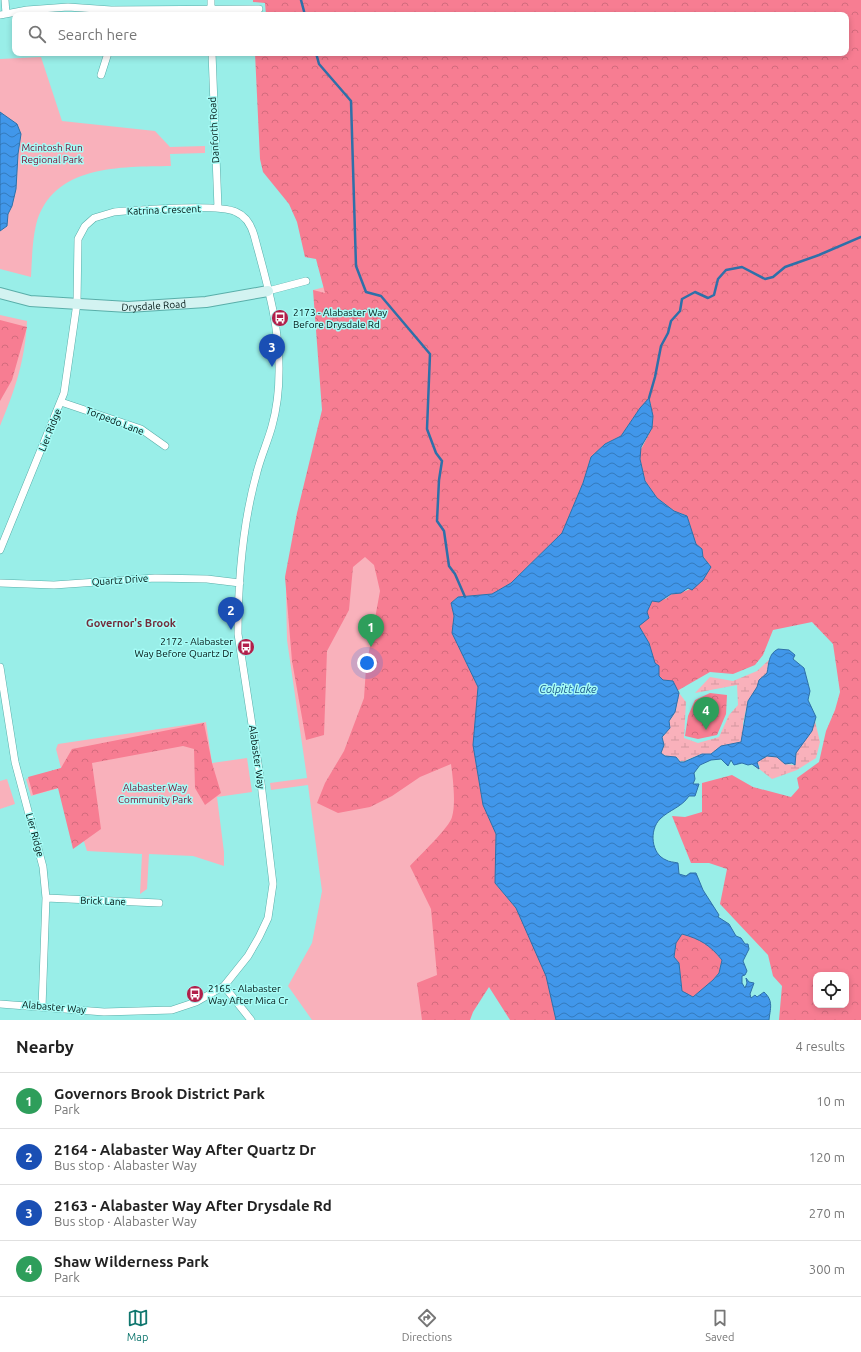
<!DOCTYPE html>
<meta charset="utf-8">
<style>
body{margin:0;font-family:Ubuntu,sans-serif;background:#f6f6f6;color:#222}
.controls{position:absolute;right:12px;bottom:12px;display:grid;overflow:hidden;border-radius:8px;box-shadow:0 2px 6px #0003}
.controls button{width:36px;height:36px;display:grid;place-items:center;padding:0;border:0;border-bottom:1px solid #e0e0e0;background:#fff;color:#222;font:20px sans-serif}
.you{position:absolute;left:367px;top:663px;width:14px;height:14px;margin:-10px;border:3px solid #fff;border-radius:50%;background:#1a73e8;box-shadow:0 0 0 6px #1a73e833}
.badge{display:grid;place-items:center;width:26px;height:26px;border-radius:50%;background:#0f766e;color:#fff;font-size:13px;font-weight:700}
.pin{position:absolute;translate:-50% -33px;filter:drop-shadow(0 1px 2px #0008)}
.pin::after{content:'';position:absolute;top:21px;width:14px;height:12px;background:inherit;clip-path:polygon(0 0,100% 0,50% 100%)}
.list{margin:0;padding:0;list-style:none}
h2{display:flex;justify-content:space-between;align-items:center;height:52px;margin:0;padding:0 16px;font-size:17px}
h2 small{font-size:13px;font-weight:400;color:#767676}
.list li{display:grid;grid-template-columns:26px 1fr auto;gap:12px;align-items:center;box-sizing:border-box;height:56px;padding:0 16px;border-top:1px solid #e0e0e0}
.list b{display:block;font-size:15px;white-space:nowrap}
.list p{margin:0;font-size:13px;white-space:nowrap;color:#767676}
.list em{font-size:13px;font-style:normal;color:#767676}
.icon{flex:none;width:22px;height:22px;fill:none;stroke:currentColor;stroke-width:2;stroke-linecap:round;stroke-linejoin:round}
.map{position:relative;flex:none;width:861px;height:1020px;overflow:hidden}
.search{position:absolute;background:#fff;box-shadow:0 2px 6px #0003;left:12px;right:12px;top:12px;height:44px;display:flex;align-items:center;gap:10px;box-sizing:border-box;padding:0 14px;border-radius:8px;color:#767676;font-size:15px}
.sheet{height:276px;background:#fff}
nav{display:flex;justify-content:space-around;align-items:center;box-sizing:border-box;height:56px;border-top:1px solid #e0e0e0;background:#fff;font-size:11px;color:#767676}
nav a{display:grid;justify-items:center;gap:2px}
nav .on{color:#0f766e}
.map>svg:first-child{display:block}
.green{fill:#f9b1bb}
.forest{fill:url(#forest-crowns);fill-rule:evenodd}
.wetland{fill:url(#wetland-marsh)}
.water{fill:url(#water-waves);stroke:#2e70a9;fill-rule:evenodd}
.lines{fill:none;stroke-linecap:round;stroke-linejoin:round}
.stream{stroke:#2e70a9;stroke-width:2.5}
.street-casing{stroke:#59aea9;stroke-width:8}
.secondary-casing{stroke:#59aea9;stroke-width:12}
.street{stroke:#fff;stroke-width:7}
.secondary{stroke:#d3f3f1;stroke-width:10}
.labels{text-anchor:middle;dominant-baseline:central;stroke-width:3;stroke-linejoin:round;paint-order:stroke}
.street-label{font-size:10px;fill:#001412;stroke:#a6fcf6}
.park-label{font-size:10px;fill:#7b0a2f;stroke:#a6fcf6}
.poi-label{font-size:10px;fill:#001412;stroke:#a6fcf6;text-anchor:start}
.neighbourhood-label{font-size:11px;font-weight:bold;fill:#732d3b;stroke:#a6fcf6}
.water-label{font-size:11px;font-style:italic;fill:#185389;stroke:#a6fcf6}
</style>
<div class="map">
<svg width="861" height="1020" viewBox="0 0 861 1020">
<defs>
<pattern id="forest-crowns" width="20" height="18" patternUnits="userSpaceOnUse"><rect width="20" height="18" fill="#f77d92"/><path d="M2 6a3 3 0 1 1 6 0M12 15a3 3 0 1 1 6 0" fill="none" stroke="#d26b7d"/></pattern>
<pattern id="wetland-marsh" width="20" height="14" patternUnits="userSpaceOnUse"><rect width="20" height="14" fill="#f9b1bb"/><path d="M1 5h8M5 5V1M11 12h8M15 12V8" fill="none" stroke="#d497a0"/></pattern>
<pattern id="water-waves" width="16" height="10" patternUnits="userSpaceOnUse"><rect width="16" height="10" fill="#4197ea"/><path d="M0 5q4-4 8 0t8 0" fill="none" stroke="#347abc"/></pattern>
</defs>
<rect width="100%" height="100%" fill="#99eee8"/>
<path class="green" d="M41,57L62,121L155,131L170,147L205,146V153L170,154L171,166C121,167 52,164 36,225C32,242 32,260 31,277L0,269V231L7,226L8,214L12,206L16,189L18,154L21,134L18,127L0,112V59Z
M360,278L448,532L463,1020H312L288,986L312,943L322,891L308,785L271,790L270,783L307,778L287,640L286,592L295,523L321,425L326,386L320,308L313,290Z
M0,315L27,321C25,361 15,390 0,426Z
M206,722L212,763L247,758L252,792L217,797L224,852V866L193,856L149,854L147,889L140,894L142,854L87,851L66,786L31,796L26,779L61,768L56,749L58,744Z
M7,779L15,804L0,809V781Z"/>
<path class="forest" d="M253,0H861V1020H779L782,986L773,976L768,955L720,904L727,869L709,863H691L672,816L685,817L702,812V783L732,775L753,787L791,797L799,788L797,778L819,762L826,731L835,710L840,692L833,644L812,622L773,630L763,655L755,665L733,674L710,672L677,691L671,681L663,680L659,676V666L655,664L649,643L639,626L647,619V612L652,601C656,600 661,600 665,599C668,598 669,595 672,594C693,591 701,584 710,565L703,557L702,549L696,544L685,515L674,511L657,498L645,481L640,459V451L652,428L653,416L650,410L651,403L640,408L621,436L605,444L591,457L583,483L562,533L511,583L492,594L458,597L451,603L454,616L452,633L478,687L473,745L483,805L496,834L495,883L516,908L547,976L556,1020H510L489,987L473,1012L470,1020H422L417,983L437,975L431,909L410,866C418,857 450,827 452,817C456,803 453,779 451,764L420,777L392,796L370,807L338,813L317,803L325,783L344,751L364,698L366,668L380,591L374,565L365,557L353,567L349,610L327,651L324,735L306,740L292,661L285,577L297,513L322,410L313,290L325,293L316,259L305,257L297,222L289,204L263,172L260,159L255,53H846V15H266L265,3L253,2ZM816,975H846V1005H816Z
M0,320L27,327L12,380L0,401Z
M710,693L727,695L726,714L717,735L698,739L685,736L688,716L695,700Z
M204,723L212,763L221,793L205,805L195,788L194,749L183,746L92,763L101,829L73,849L58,788L33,795L28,777L61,768L72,749Z
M682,934C702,939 709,944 722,960L719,973L713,980L693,998L682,991L679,963L674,957L676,943Z"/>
<path class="wetland" d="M771,658L768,663L767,673L748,701L743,723L744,733L741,742L721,746L711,754H702L686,760L685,762L682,761L680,762L678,758L662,755L661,753L664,745L662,737C666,733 671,728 669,721L675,712L679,693L686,702L684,738L698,743L719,737L729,715L738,705L737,685L695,693L710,677L733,681L757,671Z
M815,721L820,742L816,758L797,770L772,779L754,765L758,769L760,767L757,762L767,756L777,757L785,764L794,765C793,748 812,737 815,721Z"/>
<path class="water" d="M0,112L17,124L21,134L18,154L16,189L12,206L8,214L7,226L0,231Z
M649,398L653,416L652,428L641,447L640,459L645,481L657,498L674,511L687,516L696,544L702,549L703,557L711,567L703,580L692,590L688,588L681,593L671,594L659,602L652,601L647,612L649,618L639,626L649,643L655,663L659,666V676L663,680L673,681L679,693L675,712L669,721L670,728L662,737L664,745L661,753L665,756L676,757L680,762H684L702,754H711L721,746L741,742L748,701L757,687L759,680L767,673C769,664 768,654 778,649L789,650L795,655L793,659L804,668L810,691L808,700L816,717L812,731L796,753L795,765L792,763L785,764L777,757L767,756L757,762L759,769L752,764L748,765L742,763L734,765L731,760L728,766L721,759L711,760L700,765L694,773L695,779L693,784H699L695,796H689C682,807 669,810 660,819C649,830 651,854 666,860C669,862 674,862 678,863L679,874L686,876L690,873H696L703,890L719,915L718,917L729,924L736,936L741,938L745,944H748L749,949L743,961L747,971L745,975L742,976V983L745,988L747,983L746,978L749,982L754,983L750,994L751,998L755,995L757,997L764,992C774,1001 770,1009 769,1020H556L546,976L516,908L495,883L496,834L483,805L473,745L478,687L452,633L454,616L451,603L458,597L492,594L511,583L562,533L583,483L591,457L605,444L621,436L640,408ZM682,934C700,939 710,945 722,960L719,973L713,980L693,997L682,991L679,963L674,957L676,943Z"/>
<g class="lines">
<path class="stream" d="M301,0L305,15
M316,53L319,64L351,101L356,266L366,292L381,296L430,354L427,429L436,453L442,461L439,480L437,521L444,531L449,566L455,574L465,597
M649,398L655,377L661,346L668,333L671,321L680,311L682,299L695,292L708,298L714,295L718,279L726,270L742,267L765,279L773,277L785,267L819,255L861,237"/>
<g class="street-casing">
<path id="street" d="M5,0L6,14
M211,0V15
M0,15L27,10L68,7L111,10L259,9
M212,53L218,208
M101,75L108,53
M268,291L306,281
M61,402L141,429L165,446
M0,550L64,393L77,303L78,239L85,226L94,218L114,212C139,210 217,203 236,212C246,216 251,225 254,235C266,280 280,325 279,372C279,389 277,408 272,426C268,441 261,456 257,472C243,522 238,581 238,634L261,783L273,884L268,918L259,937L248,956L224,986L196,1002L172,1010L104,1012L0,1004
M0,583L54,585L155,578L207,579L240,583
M0,667L15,762L43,867L46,898L42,1007
M46,898L159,903
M224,986L251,1020"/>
</g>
<g class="secondary-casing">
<g id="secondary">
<path id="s1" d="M0,293L30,301L128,307L206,302L268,291"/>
</g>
</g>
<use href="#street" class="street"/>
<use href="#secondary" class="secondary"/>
</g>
<defs>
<g id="bus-disc" transform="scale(0.9)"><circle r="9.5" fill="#b11f4a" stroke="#a6fcf6"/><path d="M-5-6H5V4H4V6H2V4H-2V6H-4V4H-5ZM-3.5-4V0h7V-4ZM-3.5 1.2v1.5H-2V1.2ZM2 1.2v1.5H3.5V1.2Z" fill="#fff"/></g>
</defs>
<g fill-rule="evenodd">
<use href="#bus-disc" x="280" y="318"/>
<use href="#bus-disc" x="246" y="647"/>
<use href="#bus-disc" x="195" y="994"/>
</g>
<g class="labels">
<g class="street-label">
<text transform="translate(214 130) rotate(-93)">Danforth Road</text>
<text transform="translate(164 210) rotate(-2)">Katrina Crescent</text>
<text stroke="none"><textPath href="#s1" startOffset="155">Drysdale Road</textPath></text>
<text transform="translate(115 421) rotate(21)">Torpedo Lane</text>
<text transform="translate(50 430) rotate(-68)">Lier Ridge</text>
<text transform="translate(120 580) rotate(-4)">Quartz Drive</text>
<text transform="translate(257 757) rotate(82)">Alabaster Way</text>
<text transform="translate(35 835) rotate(75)">Lier Ridge</text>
<text transform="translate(103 901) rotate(2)">Brick Lane</text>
<text transform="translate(54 1007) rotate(5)">Alabaster Way</text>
</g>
<g class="park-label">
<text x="52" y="147">Mcintosh Run<tspan x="52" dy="12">Regional Park</tspan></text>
<text x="155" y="787">Alabaster Way<tspan x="155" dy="12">Community Park</tspan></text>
</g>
<g class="poi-label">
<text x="293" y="312">2173 - Alabaster Way<tspan x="293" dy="12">Before Drysdale Rd</tspan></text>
<text x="233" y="641" text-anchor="end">2172 - Alabaster<tspan x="233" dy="12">Way Before Quartz Dr</tspan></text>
<text x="208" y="988">2165 - Alabaster<tspan x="208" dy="12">Way After Mica Cr</tspan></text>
</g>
<g class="neighbourhood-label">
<text x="131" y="623">Governor's Brook</text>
</g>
<g class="water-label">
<text x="568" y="689">Colpitt Lake</text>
</g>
</g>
</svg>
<div class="controls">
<button><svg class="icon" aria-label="locate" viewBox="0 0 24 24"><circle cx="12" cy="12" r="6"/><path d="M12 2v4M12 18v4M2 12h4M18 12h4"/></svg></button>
</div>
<div class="you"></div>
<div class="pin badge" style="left:371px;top:647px;background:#2e9e5b">1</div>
<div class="pin badge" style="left:231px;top:630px;background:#1a4fb4">2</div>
<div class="pin badge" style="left:272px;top:367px;background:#1a4fb4">3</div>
<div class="pin badge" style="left:706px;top:730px;background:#2e9e5b">4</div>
<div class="search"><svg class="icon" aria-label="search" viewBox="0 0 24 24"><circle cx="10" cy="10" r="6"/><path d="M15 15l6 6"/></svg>Search here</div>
</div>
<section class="sheet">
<h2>Nearby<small>4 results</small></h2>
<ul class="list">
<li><span class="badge" style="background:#2e9e5b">1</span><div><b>Governors Brook District Park</b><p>Park</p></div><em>10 m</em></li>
<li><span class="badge" style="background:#1a4fb4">2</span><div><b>2164 - Alabaster Way After Quartz Dr</b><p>Bus stop · Alabaster Way</p></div><em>120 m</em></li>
<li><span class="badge" style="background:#1a4fb4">3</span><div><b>2163 - Alabaster Way After Drysdale Rd</b><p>Bus stop · Alabaster Way</p></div><em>270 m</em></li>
<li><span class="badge" style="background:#2e9e5b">4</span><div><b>Shaw Wilderness Park</b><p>Park</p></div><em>300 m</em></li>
</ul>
</section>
<nav>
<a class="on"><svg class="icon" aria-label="map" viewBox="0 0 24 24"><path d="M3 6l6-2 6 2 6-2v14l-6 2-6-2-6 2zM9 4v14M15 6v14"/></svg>Map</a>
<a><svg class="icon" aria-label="directions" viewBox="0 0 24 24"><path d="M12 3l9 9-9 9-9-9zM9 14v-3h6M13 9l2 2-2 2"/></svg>Directions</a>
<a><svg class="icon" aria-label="saved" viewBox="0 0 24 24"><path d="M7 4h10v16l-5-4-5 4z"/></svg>Saved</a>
</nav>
